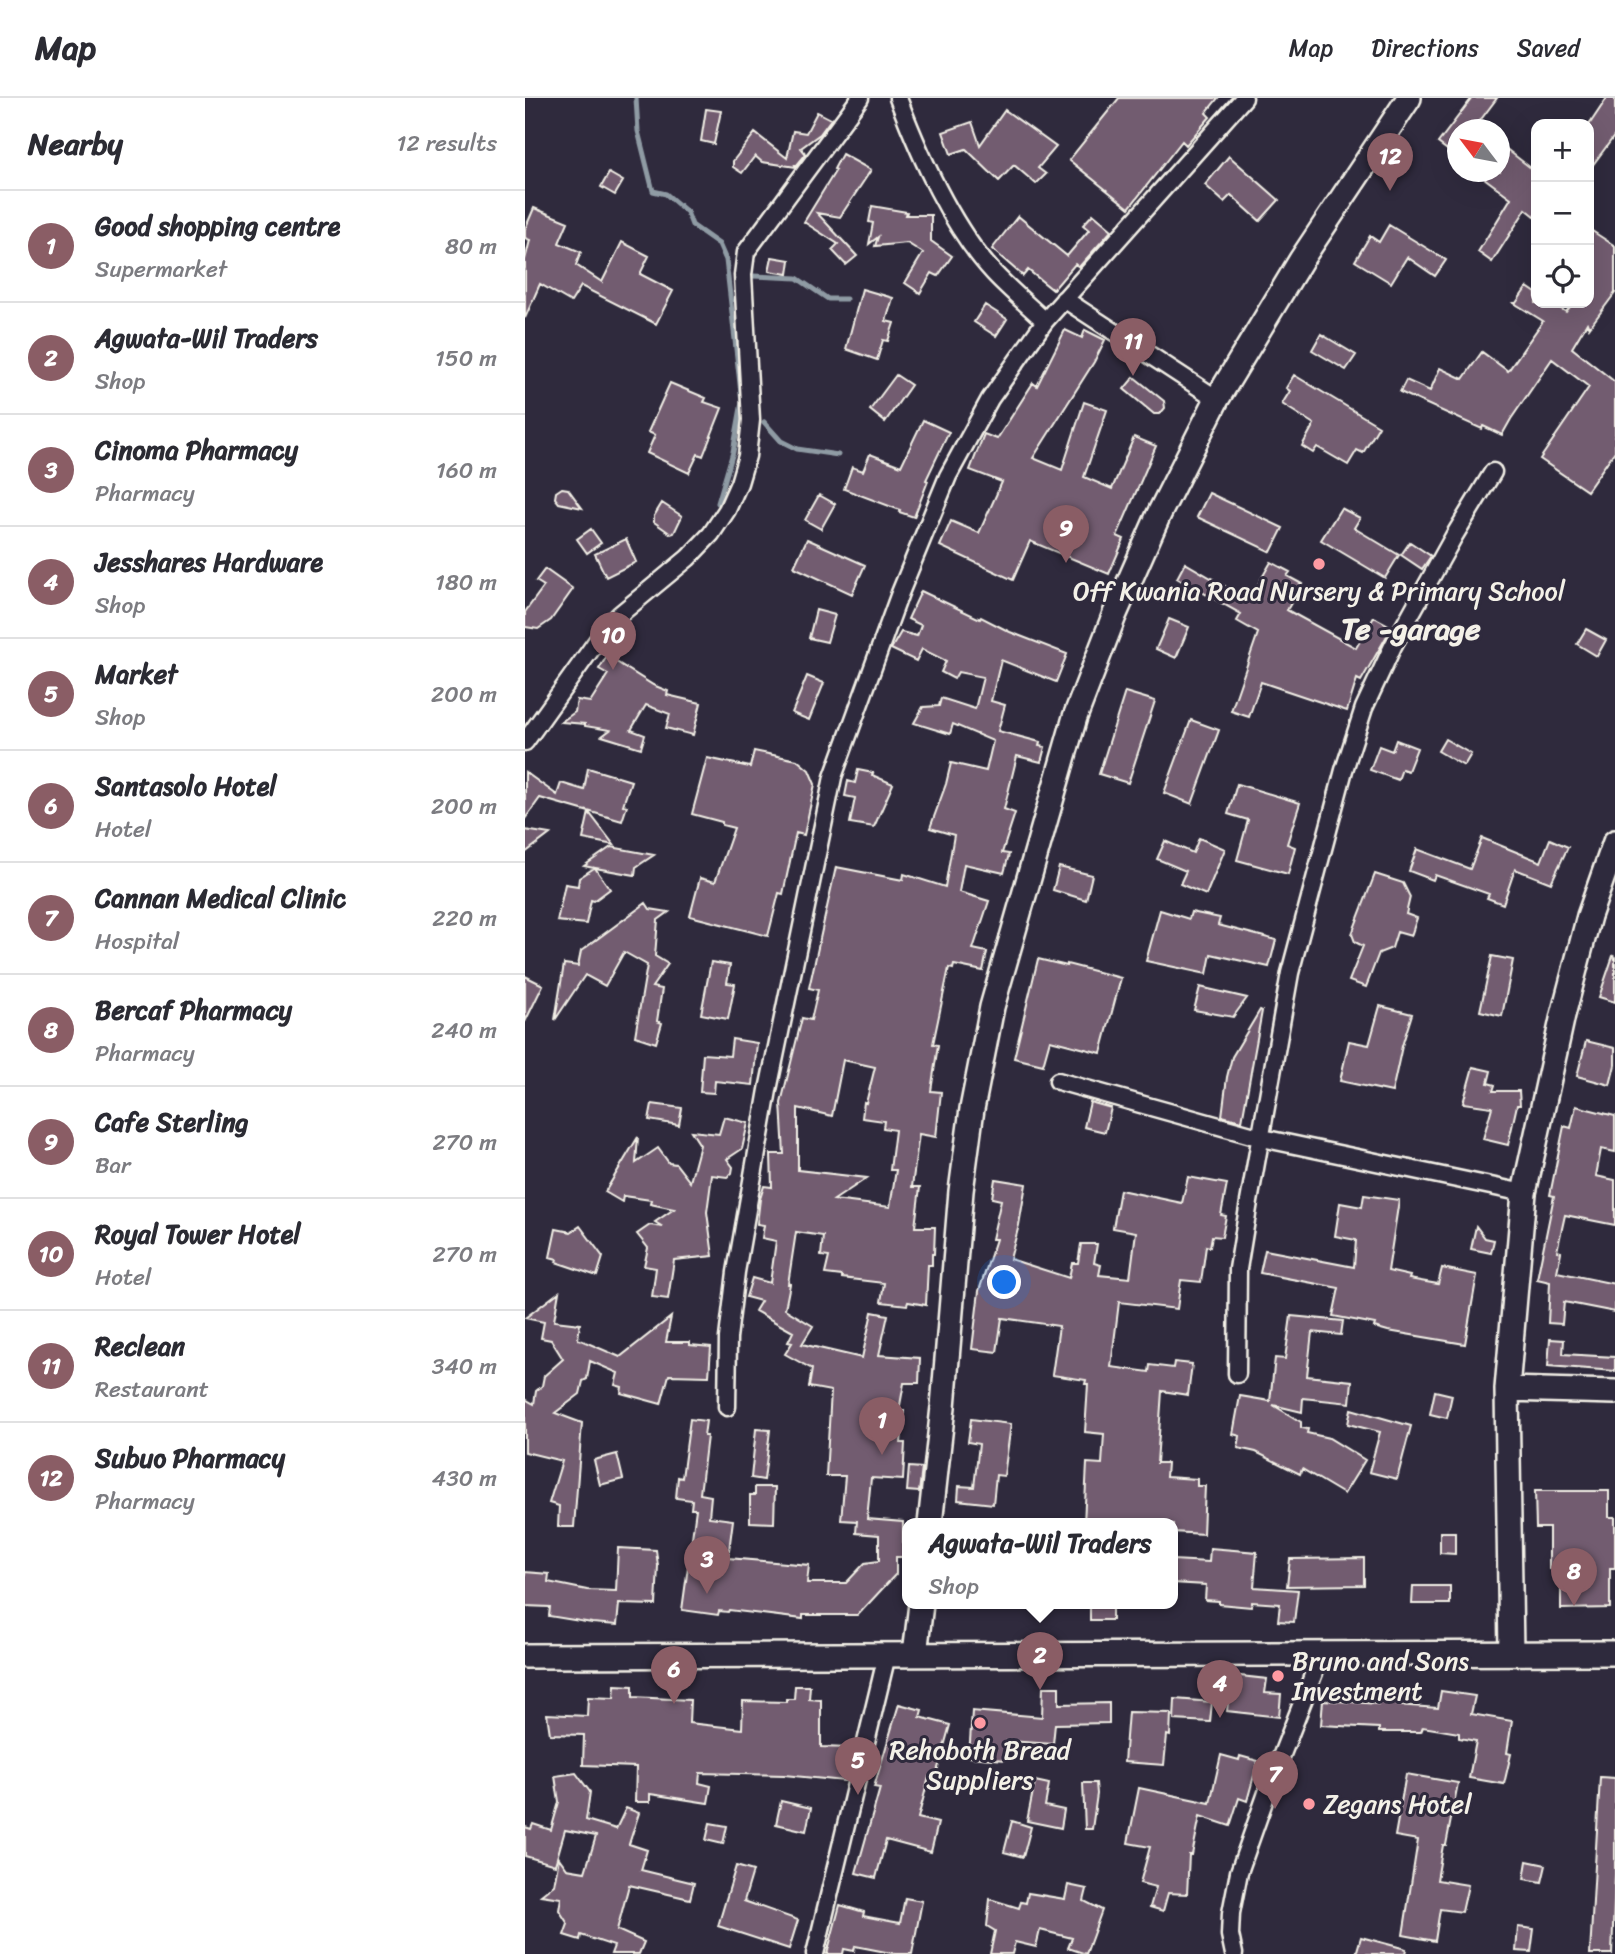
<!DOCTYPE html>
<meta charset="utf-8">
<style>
body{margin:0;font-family:Sriracha,sans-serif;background:#f2f2f3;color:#2b2b33}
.controls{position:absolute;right:21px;top:21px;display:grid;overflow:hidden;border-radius:14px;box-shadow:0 7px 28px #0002}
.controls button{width:63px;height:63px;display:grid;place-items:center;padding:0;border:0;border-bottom:2px solid #e1e1e2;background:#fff;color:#2b2b33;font:35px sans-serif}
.compass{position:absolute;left:922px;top:21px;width:63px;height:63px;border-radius:50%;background:#fff;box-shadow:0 7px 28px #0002;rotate:302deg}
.you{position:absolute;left:480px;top:1185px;width:24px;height:24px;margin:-18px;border:5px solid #fff;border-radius:50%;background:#1a73e8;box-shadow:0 0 0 10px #1a73e833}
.badge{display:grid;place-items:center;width:46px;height:46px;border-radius:50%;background:#8a5d65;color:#fff;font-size:23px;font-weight:700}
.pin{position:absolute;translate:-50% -58px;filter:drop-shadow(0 2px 4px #0008)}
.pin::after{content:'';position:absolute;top:37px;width:24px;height:21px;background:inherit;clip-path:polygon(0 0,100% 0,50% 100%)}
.popup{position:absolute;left:377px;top:1420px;width:276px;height:91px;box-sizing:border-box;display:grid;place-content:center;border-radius:14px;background:#fff;filter:drop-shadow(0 2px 5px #0005);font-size:23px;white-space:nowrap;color:#7c7c81}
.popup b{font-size:26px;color:#2b2b33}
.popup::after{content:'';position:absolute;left:50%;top:100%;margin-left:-14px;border:14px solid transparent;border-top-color:#fff}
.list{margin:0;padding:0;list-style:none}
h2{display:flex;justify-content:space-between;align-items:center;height:91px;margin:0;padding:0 28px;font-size:30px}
h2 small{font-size:23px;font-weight:400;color:#7c7c81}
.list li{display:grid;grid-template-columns:46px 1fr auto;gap:21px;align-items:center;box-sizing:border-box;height:112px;padding:0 28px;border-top:2px solid #e1e1e2}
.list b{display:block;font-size:26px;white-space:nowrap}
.list p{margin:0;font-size:23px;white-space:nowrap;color:#7c7c81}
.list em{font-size:23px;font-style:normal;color:#7c7c81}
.icon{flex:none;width:38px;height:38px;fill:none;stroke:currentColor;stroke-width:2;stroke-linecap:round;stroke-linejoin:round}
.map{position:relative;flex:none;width:1090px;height:1856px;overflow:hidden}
header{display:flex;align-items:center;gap:42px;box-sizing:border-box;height:98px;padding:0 35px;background:#fff;border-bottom:2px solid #e1e1e2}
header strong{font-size:33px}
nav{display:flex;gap:38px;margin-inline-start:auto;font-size:24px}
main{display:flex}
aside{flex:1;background:#fff}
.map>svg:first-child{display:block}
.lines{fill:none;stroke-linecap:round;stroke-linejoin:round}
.stream{stroke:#8f9ba4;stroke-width:5}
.building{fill:#725c70;stroke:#f4f1e8;stroke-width:2;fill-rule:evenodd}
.street-casing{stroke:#f4f1e8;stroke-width:21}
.secondary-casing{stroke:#f4f1e8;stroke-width:28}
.street{stroke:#2f2a3d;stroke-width:16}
.secondary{stroke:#2f2a3d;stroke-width:23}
.poi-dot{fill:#ff9aa2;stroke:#2f2a3d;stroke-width:2.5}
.labels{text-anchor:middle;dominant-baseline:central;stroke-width:6;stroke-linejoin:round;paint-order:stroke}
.poi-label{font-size:26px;fill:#f4f1e8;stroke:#2f2a3d}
.quarter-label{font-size:30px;font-weight:bold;fill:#f4f1e8;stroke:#2f2a3d}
</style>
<header>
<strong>Map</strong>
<nav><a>Map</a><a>Directions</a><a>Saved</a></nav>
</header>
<main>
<aside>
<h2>Nearby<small>12 results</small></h2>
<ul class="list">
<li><span class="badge">1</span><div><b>Good shopping centre</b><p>Supermarket</p></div><em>80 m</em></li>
<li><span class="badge">2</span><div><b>Agwata-Wil Traders</b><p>Shop</p></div><em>150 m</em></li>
<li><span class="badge">3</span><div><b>Cinoma Pharmacy</b><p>Pharmacy</p></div><em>160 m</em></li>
<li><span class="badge">4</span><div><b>Jesshares Hardware</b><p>Shop</p></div><em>180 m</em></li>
<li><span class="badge">5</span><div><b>Market</b><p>Shop</p></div><em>200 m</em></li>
<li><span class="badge">6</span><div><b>Santasolo Hotel</b><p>Hotel</p></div><em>200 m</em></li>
<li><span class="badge">7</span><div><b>Cannan Medical Clinic</b><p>Hospital</p></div><em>220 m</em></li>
<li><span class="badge">8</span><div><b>Bercaf Pharmacy</b><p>Pharmacy</p></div><em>240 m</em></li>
<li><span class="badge">9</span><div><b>Cafe Sterling</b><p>Bar</p></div><em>270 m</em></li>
<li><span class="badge">10</span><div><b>Royal Tower Hotel</b><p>Hotel</p></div><em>270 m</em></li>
<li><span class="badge">11</span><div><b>Reclean</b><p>Restaurant</p></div><em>340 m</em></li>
<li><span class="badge">12</span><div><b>Subuo Pharmacy</b><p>Pharmacy</p></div><em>430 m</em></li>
</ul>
</aside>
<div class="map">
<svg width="1090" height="1856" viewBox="0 0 1090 1856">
<rect width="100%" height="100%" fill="#2f2a3d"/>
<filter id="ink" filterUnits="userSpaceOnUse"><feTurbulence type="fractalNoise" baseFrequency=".0143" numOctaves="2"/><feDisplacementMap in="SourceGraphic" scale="14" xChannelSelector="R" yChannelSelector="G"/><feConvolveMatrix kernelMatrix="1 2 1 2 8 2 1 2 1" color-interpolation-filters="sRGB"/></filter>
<g filter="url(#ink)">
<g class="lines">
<path class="stream" d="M111,0L113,33L128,93L141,96L162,114L167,127L194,146L201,162L217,304L208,354L193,405
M228,178L272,180L303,201H321
M239,324L256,343L272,351L313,357"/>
</g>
<path class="building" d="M594,0H693L681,15L685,19L661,47L657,43L604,110L544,62Z
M947,0H972L948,32H933V60L913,45Z
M1082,0H1090V37L1064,72V27Z
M181,11L196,13L189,46L176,43Z
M480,12L531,49L513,70L521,76L511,86L489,67L474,83L441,51L426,56L418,34L447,24L455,47Z
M292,14L306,21L295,36L276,50L281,56L272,67H270L271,69L237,64L230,58L217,75L208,69V63L230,35L262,60L268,33L281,35Z
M975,46L1011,74V119L1001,111L967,164L953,154L986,100L951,74H975Z
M317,56L346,72L315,119L292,115L332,158L321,167L307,152L313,146L279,124L311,72L309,71Z
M704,58L754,102L735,123L706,97L699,104L680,87Z
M84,75L98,83L90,97L76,89Z
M347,108L382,114L381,117H406V143L427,158L413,178L407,175L395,195L380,185L398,155L382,145L350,148L353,139L344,146L348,125L344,124Z
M9,110L43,124L34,145L56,154L51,167L77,184L97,144L124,158L115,176L148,193L131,226L56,188L46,204L15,186L0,220V162L5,142L0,140V131Z
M568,116L587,132L554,169L550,166L528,192L503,172L498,178L467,151L493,118L542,158L564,132L558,127Z
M864,127L921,162L910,178L882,159L866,185L830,163L845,138L854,144Z
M1064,131L1090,148V195L1064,230L1062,225L1047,250L1090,284V353L1062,393L1015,361L1064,289L1027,261L986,321L977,337L958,328L957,331L875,294L881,282L905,293L915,270L938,281L957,254L983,273L1018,223L989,205H991L1002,189L1011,195V205H1027L1041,214L1048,205H1064Z
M247,159L265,162L263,176L244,173Z
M337,191L368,200L361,223L369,225L363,243L358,242L352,262L321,251Z
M460,207L482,221L471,238L449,224Z
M540,232L557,240L560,232L580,242L569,264L508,360L537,372L559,304L582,312L559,379L587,391L609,339L631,348L592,438L599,441L584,476L505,443L488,482L415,448L426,423L454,435L477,384L445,372L459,336L472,341L508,285L512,288Z
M796,236L831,257L821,272L787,252Z
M371,277L386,287L360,324L345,312Z
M769,277L854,328L838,355L832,352L823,367L792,349L788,355L777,348L789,326L757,306L765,293L761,290Z
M609,279L639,303L640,310L635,316H629L599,291Z
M145,285L181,300L179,304L197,310L178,358L173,356L164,375L122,355L130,337L123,334Z
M398,322L424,334L401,382L403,383L389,419L374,414L375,412L319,391L327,369L338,373L345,356L376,368Z
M37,390L43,391L57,410L34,405L30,400L31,394Z
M684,395L758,430L746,454L672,419Z
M294,397L310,406L296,431L280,422Z
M137,405L157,418L149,435L146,436L129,424V418Z
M816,410L835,420L829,430L874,457L860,480L796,442Z
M66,431L76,445L62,455L52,441Z
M101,441L111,464L81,479L70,456Z
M282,441L340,467L327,496L269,469Z
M885,444L906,458L897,471L876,457Z
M746,464L765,474L762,478L777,486L762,512L831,550L849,519L867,529L836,583L832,581L822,613L736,584L724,619L706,613L733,535L712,523L716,516L652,480L660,465L724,502Z
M20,471L48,491L26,522L13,531L0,529V514L19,488L11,483Z
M396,493L455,521L456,519L485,534L542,556L531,584L476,562L466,603L480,607L473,633L515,644L514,648L520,649L516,664L492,658L479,711L490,715L477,755L484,756L479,775L439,766L434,794L464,803L448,851L462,854L458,873L429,867L428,871L424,870L408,946L413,947L406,993L416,994L411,1039L394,1036L387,1089H395L390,1129H410L409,1156H407V1167H403L401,1207L383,1204L382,1207L356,1204L359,1185L317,1180V1178L300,1176L304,1159L296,1158L298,1138L271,1134L263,1186H265L260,1211L288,1228L277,1246L337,1260L347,1214L363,1217L354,1257L395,1260L394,1285H379L374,1313H379L376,1345H380L378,1382L346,1380L342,1421L378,1424V1459H371V1476L333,1517H278V1521L204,1512L203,1514L194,1513L193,1517L157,1512L171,1411H166L167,1402L151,1400L153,1379L157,1380L165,1321L181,1323L179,1338H182L175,1396L186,1398L184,1419L208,1422L203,1460L284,1467L282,1485H321L340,1465L354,1463V1437L331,1435L332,1423L316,1422L320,1378H301L306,1293L284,1289L287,1271L260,1256L267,1245L263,1244L268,1234L230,1213L236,1203L221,1199L227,1180L245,1185L251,1143L237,1140L239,1127L232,1126L235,1101L239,1088L247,1089L246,1056H259L256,1005L277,920L286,922L293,892L284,890L311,769L378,782L379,776L420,789L429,737L405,730L421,686L426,665L461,673L468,643L428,626L425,636L389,625L398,609L414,608L416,600L450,611L458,579L433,574L429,581L416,574L421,563L397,551L391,563L366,551L376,534L392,538L396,527L383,521ZM318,962L350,969L341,1005L339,1004L337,1020L359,1023L358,1030L370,1032L365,1072H371L365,1109L309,1102L342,1080L273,1072V1010L307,1018Z
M291,512L310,517L302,544L284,540Z
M644,521L664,529L651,560L631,551Z
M1061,531L1081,542L1072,558L1052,546Z
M82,558L128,587L143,593L142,597L176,605L168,637L141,630L145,616L121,607L106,632L120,637L116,650L77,638L85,632L60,628V626L36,624L50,614L52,602L65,604L83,576L74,571Z
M282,578L299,585L284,622L267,615Z
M600,594L630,603L603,685L574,676Z
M666,622L694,632L667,706L639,695Z
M920,641L946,656L939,668L913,653Z
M871,642L892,650L883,673L877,671L873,682L845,672L854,648L867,653Z
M229,653L272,662L284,672L290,686L279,737L271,735L258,796L254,795L243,838L165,818L175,780L190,784L209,730L197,727V724L167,716L182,660L225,669Z
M63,670L106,683L98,707L102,708L97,723L63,713L89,747L58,741L64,714L15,700L0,721V674L32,697L36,685L59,692Z
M333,672L348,675L347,677L368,686L349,729L325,725L330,700L320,698L323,683L330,685Z
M712,686L775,705L762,746L770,749L763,776L712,762L723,722L703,716Z
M0,732L25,736L0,755Z
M674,740L700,751L681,797L655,786L661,773L632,761L640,743L668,755Z
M957,740L1016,764L1025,741L1043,749L1026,785L990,771L978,806L962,800L964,796L910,777L908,782L884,773L892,751L945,771Z
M86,749L129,757L111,769L110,777L70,770L85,791L69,803L66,802L61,826L32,823L40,786L53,788L54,780L69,770L59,768Z
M534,769L567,777L561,802L528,792Z
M850,776L878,785L885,799L881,816L892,820L886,838L872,834L867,850L854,855L841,889L824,883L838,848L830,844L827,836Z
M121,805L125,811L144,814L133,822L130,858L143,866L127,889L137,891L132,923L137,925L131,945L110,938L122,867L99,854L80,888L60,877L30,922L39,866L53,868L56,853Z
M635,812L664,821L666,814L695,820L693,827L751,842L744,869L686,856L682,876L621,863Z
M967,858L988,862L977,918L955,913Z
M1088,858L1090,859V904L1074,899Z
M513,861L542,868V866L596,880L576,955L525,942L518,967L489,960Z
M186,864L205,867L202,885L210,886L203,921L176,916Z
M0,878L18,887L0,924Z
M675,889L722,900L708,919L669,912Z
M855,908L887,916L877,948L867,994L815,983L824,943L844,947Z
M735,912L737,913L717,1023L697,1018L702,979L707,959Z
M207,941L232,945L228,987L190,983L189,995L175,994L178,956L205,958Z
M1061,943L1090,950V967L1085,987L1052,978Z
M948,969L966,973L963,985L970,987L968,993H994L995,1007H992L983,1047L958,1041L967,1009L938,1005Z
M565,1004L586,1010L580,1034L559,1029Z
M127,1006L157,1010L154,1027L124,1022Z
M1051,1008L1090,1018V1054L1076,1051L1071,1078L1090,1082V1127L1040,1117L1032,1153L1036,1154L1032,1174L1090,1186V1214L1039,1204L1037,1226L1023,1225L1025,1184L1012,1181L1029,1098L1025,1097L1039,1028L1046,1030Z
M199,1019L223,1025L217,1051L202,1061L208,1069L207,1075L202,1079L187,1077L182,1114L188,1158L149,1162L143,1201L127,1199L131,1170L119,1168L123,1150L112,1136L125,1127L138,1129L130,1124L149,1111L125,1106L126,1102L98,1098L97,1104L80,1094L113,1039L111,1065L133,1050L144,1065L151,1066L165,1084L175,1047L166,1033L194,1036Z
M663,1079L702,1086L696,1117L701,1118L697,1139L687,1138L685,1149L681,1148L676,1184L656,1182L652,1211L594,1204L586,1269L624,1274L625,1267L648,1270L649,1264L667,1266L663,1297L637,1293L632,1365H642L641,1379L672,1381V1388H680L678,1436L648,1434V1426H559L562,1365L577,1366L579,1336L560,1334L563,1286H560L561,1282L527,1277L534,1228L477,1220L472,1254L447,1251L454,1193L471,1141H467L476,1102L467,1100L470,1081L501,1086L494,1127L485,1161L544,1180L547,1165H553L556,1146H572L569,1165L576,1167L574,1177L605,1180L611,1134L588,1130L595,1092L657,1105Z
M839,1097L874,1102L863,1173L885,1178L884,1181L913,1186L917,1170L952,1177L940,1246L863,1233L849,1229L850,1226L808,1218L814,1190L735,1175L740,1152L829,1169L831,1142L810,1138L815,1105L837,1109Z
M55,1128L78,1159L72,1178L31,1164L32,1161L25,1159L31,1131L46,1134Z
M951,1128L960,1140L969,1142L966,1155L946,1151Z
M34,1194L29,1223L55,1226L53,1241L95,1259L146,1219L141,1244H165V1247L186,1249L184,1278L144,1277L136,1306L96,1295L97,1289L90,1287L93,1275L65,1263L62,1281L58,1283L55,1296L30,1315L57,1325L49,1429H33L34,1408L24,1405L37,1363L0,1354V1301L9,1306L11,1293L17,1288L19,1278L38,1261L26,1242L16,1240L19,1224L0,1220Z
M766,1218L818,1223L816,1237L787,1234L782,1278L827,1283L825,1305L778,1300L777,1314L748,1307L776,1324V1330L783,1331L782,1335L804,1340L840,1362L819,1396L777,1371L775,1376L731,1354L713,1350L715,1338L708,1336L715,1298L745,1303L750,1260L760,1261Z
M1025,1241L1039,1242L1038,1256L1090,1259V1273L1023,1268Z
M910,1293L927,1297L922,1320L905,1316Z
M826,1311L886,1328L872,1381L844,1374L855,1334L823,1326Z
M446,1321L486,1326L479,1378L471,1377L468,1406L433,1402L434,1388L449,1389L454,1346L443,1344Z
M231,1331L245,1332L239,1382L226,1380Z
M92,1356L98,1381L75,1387L69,1362Z
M384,1369L397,1370L394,1394L382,1393Z
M230,1389H250L249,1425L225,1424V1397H230Z
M1010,1393H1084V1419H1090V1470H1085V1510L1036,1511V1471H1024V1430H1011Z
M915,1434H930V1456L915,1455Z
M93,1450L131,1452L133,1468L131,1507L94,1506L92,1527L67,1525L24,1518L25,1509L0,1508V1474L24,1476L23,1484L62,1492L91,1493Z
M685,1450L732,1454L729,1489L773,1492L769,1524L753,1523L755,1506L727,1504L726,1509L694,1506V1503L680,1502L681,1487L648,1485V1462L684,1464Z
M839,1460V1487L762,1488L765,1461Z
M888,1488H925V1506H887Z
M565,1506H587V1522H565Z
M706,1577L742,1581L740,1595L756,1596L754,1619L702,1613Z
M90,1587L108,1588V1599L165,1602L164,1625L217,1631L218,1603L261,1604V1601H269L270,1588H285L284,1601L296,1602V1649L324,1650L323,1675H320L319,1683L259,1677L175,1675L174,1685L186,1688L183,1705L125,1696V1704H110L111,1669L58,1667L59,1637L25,1636L22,1616L62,1618L63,1599L89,1600Z
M518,1589H534V1606L584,1605V1625L530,1626L528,1646L482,1643L480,1662L444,1659L447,1613L517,1619Z
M916,1593L950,1598L946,1616L987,1623L982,1655L986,1656L979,1686L944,1680L951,1643L934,1640V1635L898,1629L896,1634H854V1630L796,1627L798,1602L853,1606V1604H872V1607L913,1610Z
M650,1601L687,1604L685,1624L649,1622Z
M374,1606L397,1612L395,1619L425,1627L410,1681L404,1679L393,1720L413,1725L406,1754L361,1742L351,1780L331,1775L355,1690L349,1689Z
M603,1614L646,1615L645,1638L642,1637L639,1667L599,1664Z
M696,1657L714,1662L715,1658L733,1663L722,1703L714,1700L705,1728L675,1718L667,1757H664L662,1796L643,1795L638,1813L625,1809L631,1789L615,1785L625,1749L603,1745L614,1690L685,1705Z
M51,1675L65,1694L61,1722L91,1731L101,1710L114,1715L104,1746L122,1752L116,1772L169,1785L165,1801L104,1787L92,1832L119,1844L114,1856H86L89,1848L56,1837L55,1842L39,1837L43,1826L34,1812L36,1800L16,1797L29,1787L34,1760L42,1771L60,1774L71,1738L40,1732L30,1767L0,1758V1729L6,1731L8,1726L26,1732L34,1704L30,1678Z
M881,1676L933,1685L921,1747H918L912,1782L943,1787L937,1814L915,1811L910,1843L878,1837L893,1742L870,1738Z
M1075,1679L1090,1680V1776L1087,1856H1065Z
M510,1683L524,1686L520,1708L539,1712L536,1730L502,1723Z
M558,1685H571L572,1696L567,1731H560Z
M256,1703L286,1710L281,1733L251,1726Z
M487,1723L506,1729L498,1759L479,1754Z
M185,1725L202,1728L198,1746L181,1742Z
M1002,1763L1021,1767L1017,1784L999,1781Z
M211,1768L228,1773L219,1803L273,1822L264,1851L193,1828Z
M543,1787L562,1791L559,1803L577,1812L561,1856L543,1850L547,1840L515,1832L511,1849L490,1844L487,1856H465L470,1833L462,1828L465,1801L494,1810L496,1804L501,1805L503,1795L540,1801Z
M380,1800L397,1803L387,1856H371L330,1848L329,1853L319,1851L318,1856H302L315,1807L339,1814L338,1818L375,1825Z
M993,1829L1009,1831L1006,1854L991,1853Z
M836,1839L881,1851L880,1856H831Z"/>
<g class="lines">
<g class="street-casing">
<path id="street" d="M373,0C395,58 426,129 469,175C485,192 503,207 520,223
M539,201L692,301
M0,644L72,543L94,517L163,460L186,436L202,412L214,385L222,358L226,322L218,177L221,154L335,0
M533,983L737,1040L999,1095
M712,1276L713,1171L724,1104L765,875L819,672L839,610L868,548L929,438L968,374
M202,1309L203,1240L211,1174L243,992L308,679L375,495L423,378L465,301L520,223L719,0
M290,1856L362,1557
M709,1856L705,1837L706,1815L714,1774L743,1692L796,1557"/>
</g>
<g class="secondary-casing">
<path id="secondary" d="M982,1291L1090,1294
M405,1426L418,1309L436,1093L447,1011L467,909L550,619L589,518L634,416L692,301L776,162L884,0
M986,1555L982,1291L999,1095L1038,917L1064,818L1090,744
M390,1556L396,1506
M0,1558L1090,1555"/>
</g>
<use href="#street" class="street"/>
<use href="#secondary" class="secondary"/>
</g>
</g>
<g class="poi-dot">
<circle cx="794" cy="466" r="7"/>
<circle cx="753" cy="1578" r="7"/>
<circle cx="455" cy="1625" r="7"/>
<circle cx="784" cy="1706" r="7"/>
</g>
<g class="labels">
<g class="poi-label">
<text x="794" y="493">Off Kwania Road Nursery &amp; Primary School</text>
<text x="767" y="1563" text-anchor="start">Bruno and Sons<tspan x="767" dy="30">Investment</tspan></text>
<text x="455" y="1652">Rehoboth Bread<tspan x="455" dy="30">Suppliers</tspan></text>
<text x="798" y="1706" text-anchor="start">Zegans Hotel</text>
</g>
<g class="quarter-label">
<text x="886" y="531">Te -garage</text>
</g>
</g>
</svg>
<div class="controls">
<button>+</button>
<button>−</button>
<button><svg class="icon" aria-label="locate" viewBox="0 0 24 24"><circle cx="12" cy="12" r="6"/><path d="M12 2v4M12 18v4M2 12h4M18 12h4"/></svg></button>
</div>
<svg class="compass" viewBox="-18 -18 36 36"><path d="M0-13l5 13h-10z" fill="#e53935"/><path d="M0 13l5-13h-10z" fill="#7c7c81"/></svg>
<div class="you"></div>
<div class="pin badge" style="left:357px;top:1357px">1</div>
<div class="pin badge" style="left:515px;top:1592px">2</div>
<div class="popup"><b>Agwata-Wil Traders</b>Shop</div>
<div class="pin badge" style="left:182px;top:1496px">3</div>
<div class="pin badge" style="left:695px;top:1620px">4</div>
<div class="pin badge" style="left:333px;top:1697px">5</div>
<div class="pin badge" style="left:149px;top:1606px">6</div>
<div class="pin badge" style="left:750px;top:1711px">7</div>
<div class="pin badge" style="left:1049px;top:1508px">8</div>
<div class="pin badge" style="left:541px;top:465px">9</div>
<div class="pin badge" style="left:88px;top:572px">10</div>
<div class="pin badge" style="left:608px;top:278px">11</div>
<div class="pin badge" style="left:865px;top:93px">12</div>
</div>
</main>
